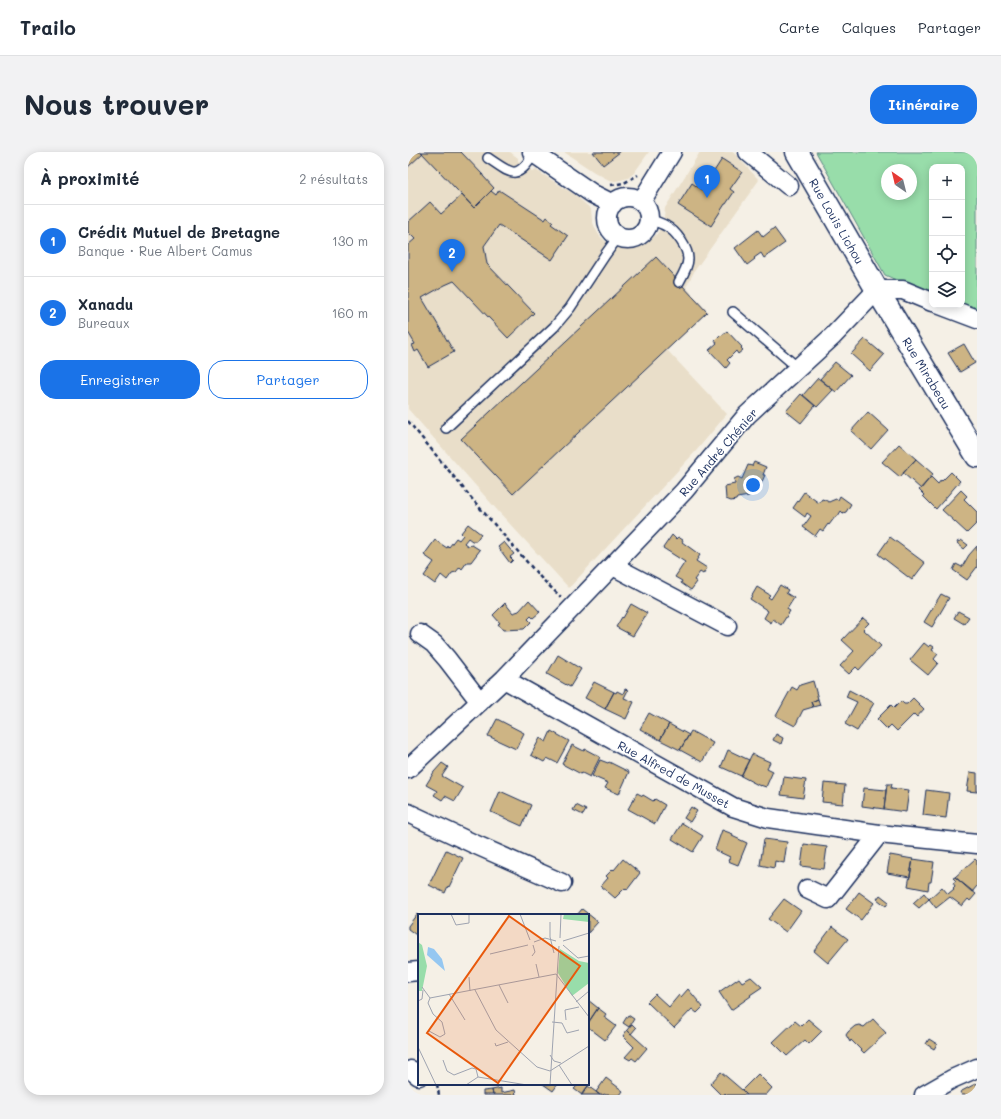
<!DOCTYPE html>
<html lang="fr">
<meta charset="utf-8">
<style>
body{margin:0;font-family:Mali,sans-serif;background:#f2f2f3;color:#1f2937}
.controls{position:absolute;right:12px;top:12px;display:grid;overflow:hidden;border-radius:8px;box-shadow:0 2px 10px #0003}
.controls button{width:36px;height:36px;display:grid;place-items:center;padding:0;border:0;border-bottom:1px solid #e0e1e3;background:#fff;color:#1f2937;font:20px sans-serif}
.compass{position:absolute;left:473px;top:12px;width:36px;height:36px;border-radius:50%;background:#fff;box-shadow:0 2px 10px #0003;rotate:325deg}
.you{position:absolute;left:345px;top:333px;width:14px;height:14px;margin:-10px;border:3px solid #fff;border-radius:50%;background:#1a73e8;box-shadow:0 0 0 6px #1a73e833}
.badge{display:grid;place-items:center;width:26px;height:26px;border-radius:50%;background:#1a73e8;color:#fff;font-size:13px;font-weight:700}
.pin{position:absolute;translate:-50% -33px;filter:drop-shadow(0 1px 2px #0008)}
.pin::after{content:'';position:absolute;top:21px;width:14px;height:12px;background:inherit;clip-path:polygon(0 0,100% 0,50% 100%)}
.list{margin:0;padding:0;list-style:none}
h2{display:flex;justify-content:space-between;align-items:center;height:52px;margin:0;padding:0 16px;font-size:17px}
h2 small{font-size:13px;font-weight:400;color:#747a83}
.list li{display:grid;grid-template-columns:26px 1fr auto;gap:12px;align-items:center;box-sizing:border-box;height:72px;padding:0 16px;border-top:1px solid #e0e1e3}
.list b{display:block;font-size:15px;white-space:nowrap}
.list p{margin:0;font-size:13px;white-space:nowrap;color:#747a83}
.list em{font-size:13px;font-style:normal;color:#747a83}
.actions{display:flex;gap:8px;padding:12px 16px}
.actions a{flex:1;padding:9px 0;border:1px solid #1a73e8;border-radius:16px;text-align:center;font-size:14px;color:#1a73e8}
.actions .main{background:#1a73e8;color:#fff}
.icon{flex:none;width:22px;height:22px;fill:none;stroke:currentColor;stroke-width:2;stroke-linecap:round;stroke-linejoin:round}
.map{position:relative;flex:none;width:569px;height:943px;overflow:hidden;border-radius:16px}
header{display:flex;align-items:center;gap:24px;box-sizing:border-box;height:56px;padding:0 20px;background:#fff;border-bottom:1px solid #e0e1e3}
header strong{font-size:19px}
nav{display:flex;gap:22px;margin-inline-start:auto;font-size:14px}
.intro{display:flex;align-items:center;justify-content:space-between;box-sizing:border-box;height:96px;padding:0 24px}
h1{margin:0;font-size:28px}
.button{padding:10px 18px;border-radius:16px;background:#1a73e8;color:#fff;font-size:14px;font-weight:700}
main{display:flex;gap:24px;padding:0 24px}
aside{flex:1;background:#fff;border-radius:16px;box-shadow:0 2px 10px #0003}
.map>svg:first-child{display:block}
.built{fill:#e9dec9}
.green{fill:#98ddaa;stroke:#5a8684;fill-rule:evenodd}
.building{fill:#cdb484;stroke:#1b2f5e}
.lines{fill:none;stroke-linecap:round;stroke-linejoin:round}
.lane-casing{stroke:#1b2f5e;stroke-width:12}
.street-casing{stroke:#1b2f5e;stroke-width:21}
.secondary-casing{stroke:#1b2f5e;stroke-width:25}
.path{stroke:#1b2f5e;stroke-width:2.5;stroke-dasharray:4 3;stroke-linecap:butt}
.lane{stroke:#fff;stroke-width:9}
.street{stroke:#fff;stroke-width:18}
.secondary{stroke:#fff;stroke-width:22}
.labels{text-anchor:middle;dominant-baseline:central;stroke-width:3;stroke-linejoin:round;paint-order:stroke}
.street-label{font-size:12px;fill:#1b2f5e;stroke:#fff}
.inset-road{fill:none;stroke:#9ea3b0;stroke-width:1}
.view{fill:#e8590c;fill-opacity:0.15;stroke:#e8590c;stroke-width:2}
.inset-edge{fill:none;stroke:#1b2f5e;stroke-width:2}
</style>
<header>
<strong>Trailo</strong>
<nav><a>Carte</a><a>Calques</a><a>Partager</a></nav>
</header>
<div class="intro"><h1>Nous trouver</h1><a class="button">Itinéraire</a></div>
<main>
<aside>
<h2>À proximité<small>2 résultats</small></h2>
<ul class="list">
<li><span class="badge">1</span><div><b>Crédit Mutuel de Bretagne</b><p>Banque · Rue Albert Camus</p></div><em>130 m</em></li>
<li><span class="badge">2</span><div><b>Xanadu</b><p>Bureaux</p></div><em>160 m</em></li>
</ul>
<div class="actions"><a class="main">Enregistrer</a><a>Partager</a></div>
</aside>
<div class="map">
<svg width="569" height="943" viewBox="0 0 569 943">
<rect width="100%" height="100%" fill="#f5f0e6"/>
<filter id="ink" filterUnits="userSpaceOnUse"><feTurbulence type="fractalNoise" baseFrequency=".025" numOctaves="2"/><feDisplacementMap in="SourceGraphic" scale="8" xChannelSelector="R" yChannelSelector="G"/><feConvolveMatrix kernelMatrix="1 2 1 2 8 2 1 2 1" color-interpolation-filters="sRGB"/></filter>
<g filter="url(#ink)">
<path class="built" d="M0,0H102L110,6V9L125,19L128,18L167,43L183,57L184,68L187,76L191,83L197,89L212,96L228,95L236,92L242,88L249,82L254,74L256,66L257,56L292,0H325L351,28L287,118L278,135L300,160L259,198L319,262L288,299L161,436L90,359L0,257Z
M156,0H241L226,21L220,26L213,28L207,29L201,28L186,20Z"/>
<path class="green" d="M408,0H569V164L554,153V15H524V144L477,123ZM479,18H503V42H479Z"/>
<path class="building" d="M0,0H13L15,1L0,15Z
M13,0H53L75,23V24L86,36L66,56Z
M185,0H212L195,13Z
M314,7L334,20L322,37L326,40L318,52H317L303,74L270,53L284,31L294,38Z
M91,38L137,68L139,65L145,70L143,72L160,84L144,108L91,73L76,94L79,112L126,161L100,186L46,129L37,133L14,146L46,200L20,215L10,198L7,200L4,193L7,192L0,180V93L7,87L0,80V70L22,50L33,62L54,43L66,56L83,39L88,43Z
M366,76L377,91L356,106L353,101L346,106L347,107L339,113L327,96L350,78L355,85Z
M248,105L299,160L105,342L53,287Z
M319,179L334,195L333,196L335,198L330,202L328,199L319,208L322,211L318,216L301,198L309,191L307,188L312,183L313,184Z
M457,187L476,203L462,219L443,202Z
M556,192L567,211L552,220L540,201Z
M427,210L443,223L428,240L412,227Z
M410,226L425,238L409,255L395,243Z
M393,242L407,254L393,271L378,259Z
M460,260L480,278L463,297L443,279Z
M491,292L508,307L492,325L474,310Z
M508,307L525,322L513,337L495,321Z
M346,310L358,315L355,323H357L353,332L352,331L349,337L345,336L341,344L329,346L328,348L323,349L318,347L317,334L327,332L326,327L330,325L334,327L340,313L344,314Z
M543,320L552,329L528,357L515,344L516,343L511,338L523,325L530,332L533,328L534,329Z
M553,338L559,344L556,347L569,360V371L559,381L534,358Z
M396,340L411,351L414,347L417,348L421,350L423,349L428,347L430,348L432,344L443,352L438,360L435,361L433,359L430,364L427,365L421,373L420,372L415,379L412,377L407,384L395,375L403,364L399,361L397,365L385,356Z
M60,372L73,382L68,389H64L60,386L56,391L60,394L64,393L72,398L63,410H59L54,417L52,415L48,420L44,421L39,428L33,423L27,432L16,424L26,410L16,403L27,388L39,396L40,394L41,395L48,386L51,388L55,383L53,381Z
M264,383L268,387L270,385L275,388L274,390L292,403L288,409L299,416L295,422L292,420L286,428L289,430L283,438L273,431L274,429L267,425L277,410L255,396Z
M482,385L517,411L504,428L470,402Z
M553,388L560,393L556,397L549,391L550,389L552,390Z
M96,390L106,402L102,405L105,408L102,411L90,395Z
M569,394V415L559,428L545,418L548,412L554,415L561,403Z
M372,433L380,438L378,441L386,446L379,457L382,459L373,473L365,467L363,471L356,466L360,459L342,447L349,435L362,443L360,445L363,447Z
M533,442L541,446L524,475L516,470Z
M121,448L132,460L125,466L123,464L120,467L123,470L116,477L95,478L90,472L92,471L85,463L97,451L105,461L111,459Z
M223,452L239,461L225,484L208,475L214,465L215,466Z
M550,459L561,465L556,472L546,466Z
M455,466L461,471L455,477L473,494L451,518L448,515L441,522L432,514L446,499L434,488Z
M516,491L521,495L523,493L526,495L524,498L530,502L526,507L530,511L520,523L502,508Z
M150,503L173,517L162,535L139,522Z
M405,529L410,547L403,550L405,555L395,558L387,574L368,564L384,535L389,538L392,533Z
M186,530L206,540L197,557L177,546Z
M217,537L220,538L216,546L226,550L218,567L197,557L206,540L208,541L209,539L215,542Z
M441,538L466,551L449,579L437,572L449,550L438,545Z
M505,546L516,557L509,565L506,562L489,579L483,573L479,577L469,567L483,553L486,556L493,549L496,552H499Z
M410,547L412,553L405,555L403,550Z
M241,561L261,572L252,588L232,577Z
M89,567L116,581L108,597L80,584Z
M261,572L281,583L272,598L252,588Z
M143,579L161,589L149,611L139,606L136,610L123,603L132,586L138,590Z
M283,579L305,591L294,610L272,598Z
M368,582L375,586L373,592L365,588Z
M164,593L176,599L177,597L192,605L182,625L174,621L173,622L154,612Z
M320,598L341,608L333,624L313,615Z
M344,602L362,610L359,616L365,619L358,635L352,633V634L333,624Z
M192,608L200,611L201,610L221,620L211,642L197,636L200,631L184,624Z
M34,611L40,615L34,624L55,636L47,649L37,644L34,648L26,643L29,639L18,633L26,620Z
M562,620L569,621V640L559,639Z
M376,625L398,628L395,646L373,643Z
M416,631L437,633L435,652L414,650Z
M479,632H484L483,636L501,638L498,660L476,657Z
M456,636L478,638L476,657L454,654Z
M518,638L541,641L538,666L515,663Z
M92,639L123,653L114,674L83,660Z
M229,641L235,644V643L245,649L247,647L257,653L247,672L220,657Z
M168,653L178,658L175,663L165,658Z
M283,655L289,659L282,670L276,666Z
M274,671L295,684L285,700L264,687Z
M314,678L325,682L324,684L339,691L330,713L320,709L322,705L307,698Z
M356,687L379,690L376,711L367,709L366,716L352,713Z
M396,692L419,695L416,717L393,714Z
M38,698L55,706L41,735L40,734L37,741L21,733Z
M482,703L505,707L502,725L479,721Z
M215,707L232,721L219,738L217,736L207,746L193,734L200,726L198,724L205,717L206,718Z
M505,707L526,710L523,730H521L520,738L500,734Z
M567,707L569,709V734L564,740L547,725Z
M547,725L568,742L562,749L560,747L554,754L542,745L528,756L521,747L534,735L540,742L546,737L545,736L547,734L545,731L548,729L545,726Z
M451,740L466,751L453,768L438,757Z
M516,741L521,747L511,756L505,751Z
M472,743L481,750L478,754L469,747Z
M376,747L393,759L378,780L360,767Z
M174,757L190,770L180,781V763H169Z
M9,762L11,764V785L0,777V774Z
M424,775L440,787L420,811L406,799Z
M343,825L354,835L342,843L343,844L323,858L311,840L331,826L334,830Z
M280,837L295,855L289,861L284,857L266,876L239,850L247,842L261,855L271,843L273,845Z
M180,848L190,856L180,871Z
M190,856L198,862L196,865L208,874L197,888L180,875V871Z
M220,863L226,867L221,875L215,871Z
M400,867L414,879L401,892L397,888L379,904L365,890L387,869L393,874Z
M465,867L478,881L456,901L443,888L442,890L438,883L440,880L447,874L451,873L456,875Z
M224,872L228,876L223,882L219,878Z
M219,878L239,896L228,909L224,906L222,908L217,905L226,895L215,884Z
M521,887L529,892L526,897L518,892Z
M313,920L334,938L339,943H319L317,941L316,943H313L302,932Z
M350,922L364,936L358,943H339L334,938Z
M198,926L215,939L212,943H198L196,942L195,943H192L188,940Z
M569,931V943H554L552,940Z
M135,932H150L145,939Z
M171,932H178L180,934L174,943L166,937Z
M180,934L192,943H173Z
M93,936V941L107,938L108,943H85L84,938Z
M84,938L85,943H75V939Z"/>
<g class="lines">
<g class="lane-casing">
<path id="lane" d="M80,6C104,22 108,29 126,2
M241,67C246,69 253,71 258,74C268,79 280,96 280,107C280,114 275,123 271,130
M325,160L390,216
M38,276L146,175L162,156L197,103L210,85"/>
</g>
<g class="street-casing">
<path id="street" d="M124,0L185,42L205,52
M340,0L381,34
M199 66a21 21 0 1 1 42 0a21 21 0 1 1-42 0Z
M233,50L264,0
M532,153L569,167
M205,414L319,474
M12,482L26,492L39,507L72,550
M96,527L325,655L360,666L471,682L569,692
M0,617L96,527L276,339L339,263L425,184L469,138H495L524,150
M0,661L64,691L154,731
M399,737L420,747L471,682
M0,820L11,819
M3,918L11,924
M516,943L544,927L569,916"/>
</g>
<g class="secondary-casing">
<path id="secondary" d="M389,0L469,138L569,304"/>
</g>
<path class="path" d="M203,33L216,31L230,23
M0,269L65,348L133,426L153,445
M29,932L31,943"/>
<use href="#lane" class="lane"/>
<use href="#street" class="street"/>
<use href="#secondary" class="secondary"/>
</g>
</g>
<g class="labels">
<g class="street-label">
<text transform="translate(429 69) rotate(60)">Rue Louis Lichou</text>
<text transform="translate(519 221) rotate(59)">Rue Mirabeau</text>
<text transform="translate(310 300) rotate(-49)">Rue André Chénier</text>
<text transform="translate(266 622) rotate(29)">Rue Alfred de Musset</text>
</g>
</g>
<g transform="translate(10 762)">
<rect width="171" height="171" fill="#f5f0e6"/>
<path d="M146,0H171V8L145,5ZM0,28L4,31L9,52L4,77H0ZM142,35L161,47L171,49V69L154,82L140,59Z" fill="#98ddaa"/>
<path d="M10,33L16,35L24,45L27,57L9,41Z" fill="#95c7f1"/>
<path class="inset-road" d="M33,0L38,11L51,9V0M102,0L112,26M132,8V23L136,39M142,24L143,0M145,27L171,19M116,28L127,24L138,27M145,31L160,44L171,42M72,40L110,31M114,42L117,38L115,31M118,50L121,63M51,63L52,77M81,71L90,89M4,73L12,84L138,60L171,103M57,76L78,116L119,153L132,157M31,80L47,106M0,87L4,85L5,76M158,88L171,77M148,106L147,96L161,93M134,108L144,109L149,119L161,116M11,117L22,123L27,120L24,108L15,100L10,89L12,84M77,129L78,132L90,128M0,133L18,171M132,141L136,147L143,149M25,146L29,157L36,161L54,154L58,155L60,163L109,171M141,151L154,171M132,157L171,132M48,171L60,163M132,171L141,32"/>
<path class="view" d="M91,2L162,52L80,169L9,119Z"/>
<rect width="171" height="171" class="inset-edge"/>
</g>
</svg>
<div class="controls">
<button>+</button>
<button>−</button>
<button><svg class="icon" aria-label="locate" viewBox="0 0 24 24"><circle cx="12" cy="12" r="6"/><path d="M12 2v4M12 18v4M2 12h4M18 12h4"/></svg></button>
<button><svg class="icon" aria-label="layers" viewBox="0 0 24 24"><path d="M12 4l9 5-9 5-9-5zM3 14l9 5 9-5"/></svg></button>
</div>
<svg class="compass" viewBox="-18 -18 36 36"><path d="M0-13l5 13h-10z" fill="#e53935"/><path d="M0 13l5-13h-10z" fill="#747a83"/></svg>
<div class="you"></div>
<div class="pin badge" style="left:299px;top:46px">1</div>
<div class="pin badge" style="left:44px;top:120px">2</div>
</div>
</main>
